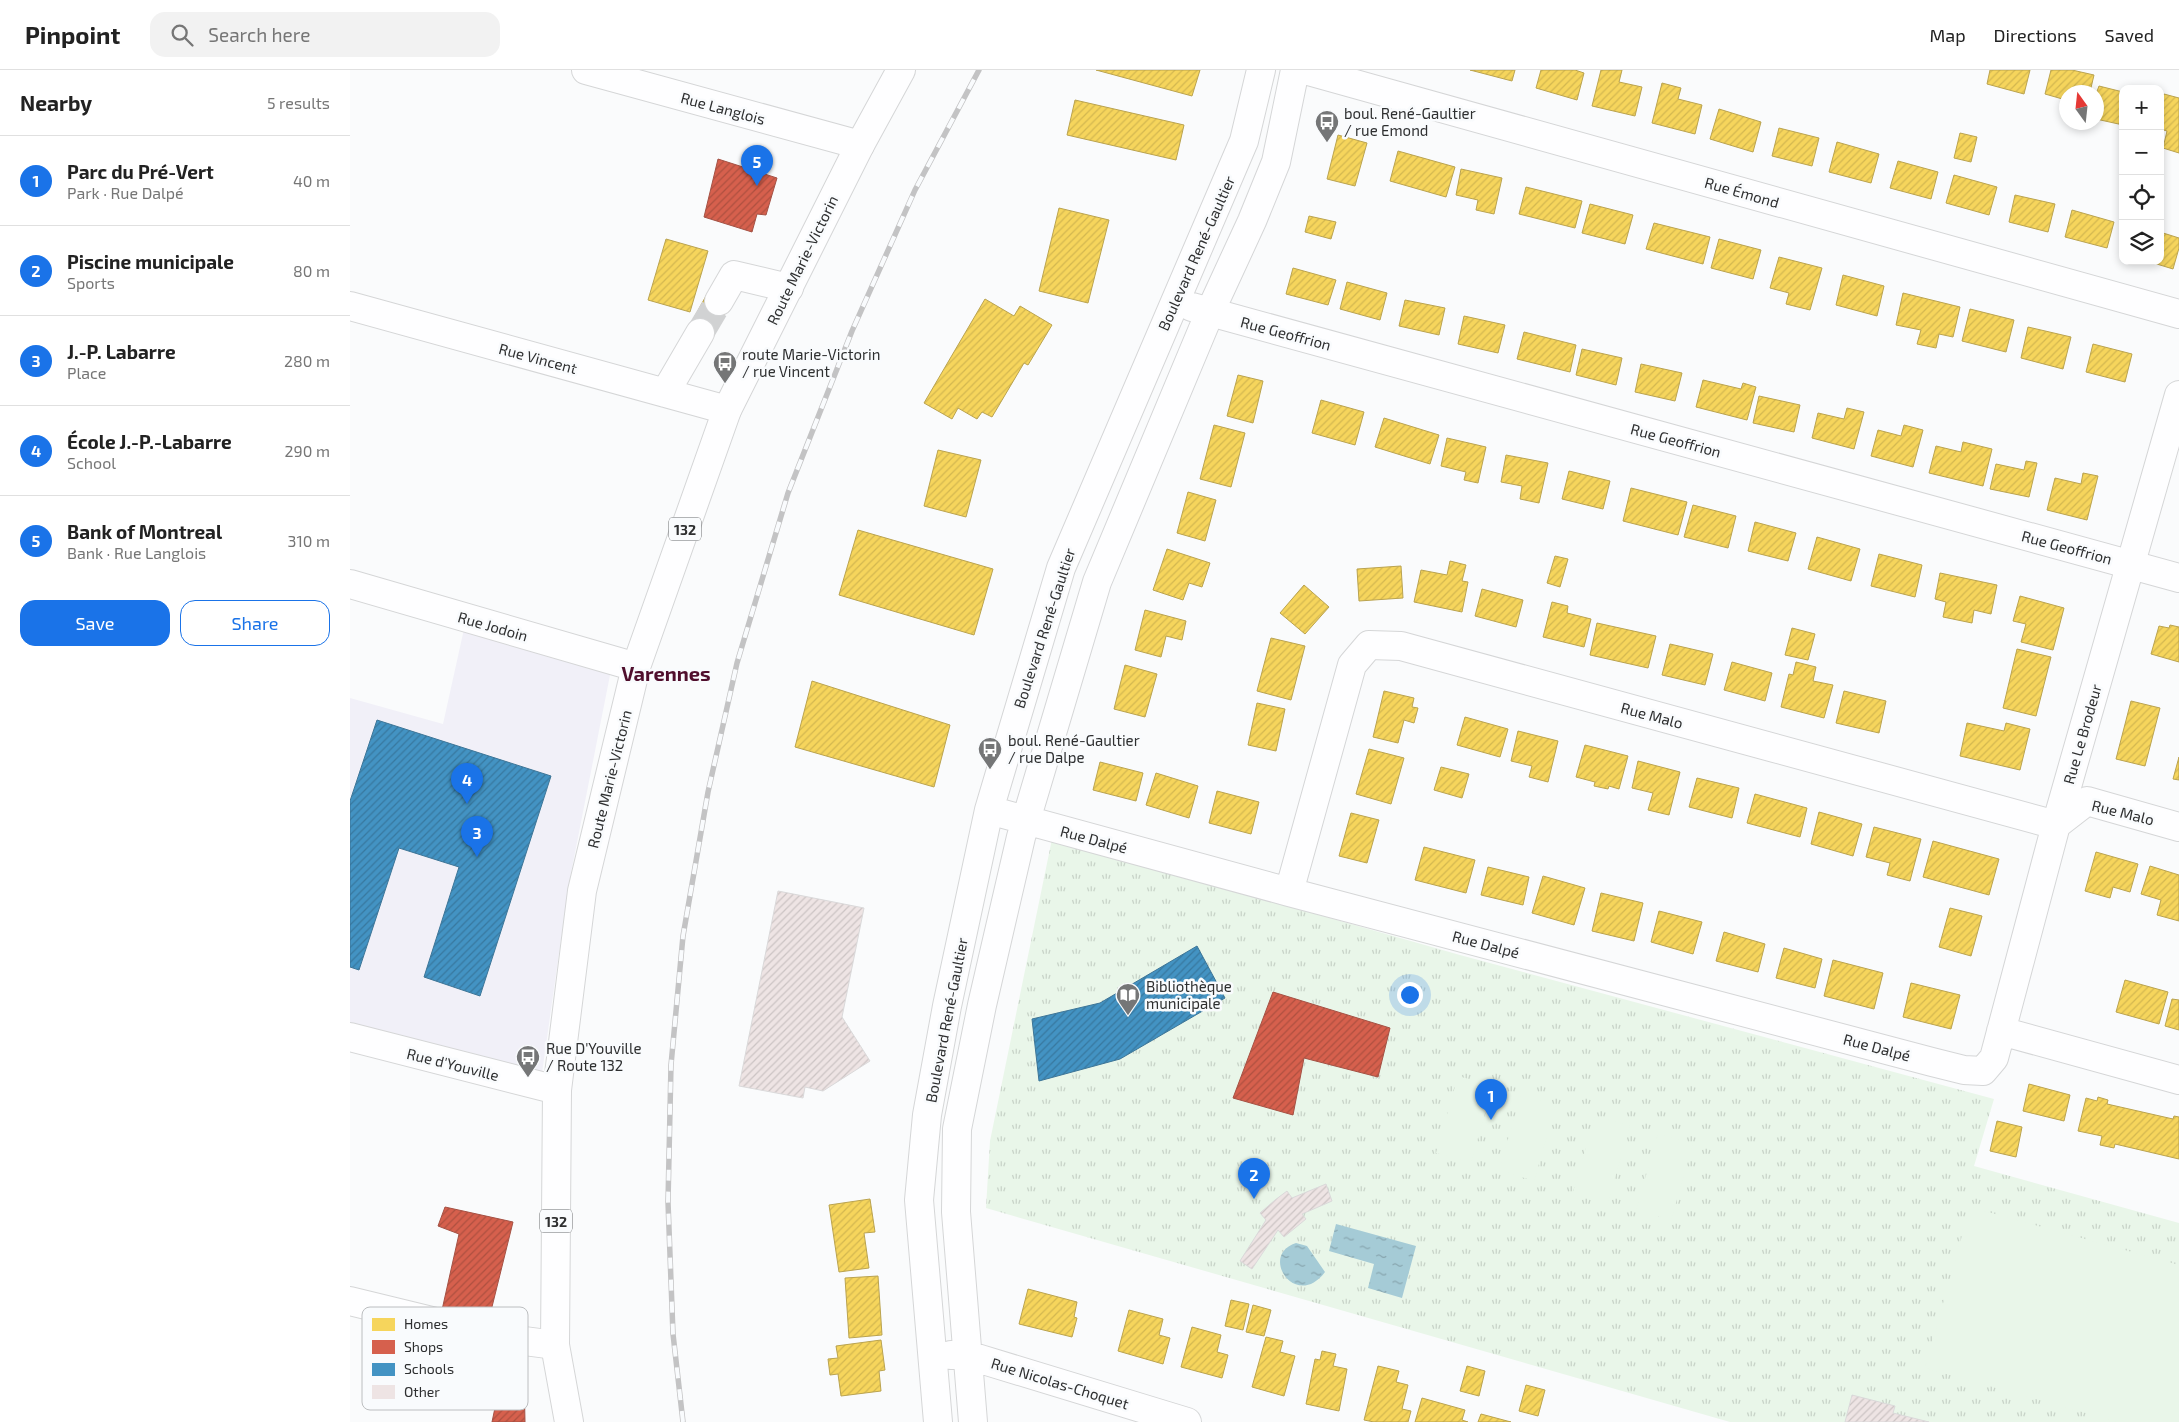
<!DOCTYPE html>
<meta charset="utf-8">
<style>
body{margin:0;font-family:"Exo 2",sans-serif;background:#f2f2f2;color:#222}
.controls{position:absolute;right:15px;top:15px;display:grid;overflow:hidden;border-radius:10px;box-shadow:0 2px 8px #0003}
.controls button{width:45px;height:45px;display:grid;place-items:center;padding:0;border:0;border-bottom:1px solid #e0e0e0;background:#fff;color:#222;font:25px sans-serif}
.compass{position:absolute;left:1709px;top:15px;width:45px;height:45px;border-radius:50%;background:#fff;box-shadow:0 2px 8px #0003;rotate:345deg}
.you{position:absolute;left:1059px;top:924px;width:18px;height:18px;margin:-12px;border:4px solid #fff;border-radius:50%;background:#1a73e8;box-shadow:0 0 0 8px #1a73e833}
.badge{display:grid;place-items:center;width:32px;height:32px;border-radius:50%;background:#1a73e8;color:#fff;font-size:16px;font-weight:700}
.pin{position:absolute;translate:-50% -41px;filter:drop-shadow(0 1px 2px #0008)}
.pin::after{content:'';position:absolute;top:26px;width:18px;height:15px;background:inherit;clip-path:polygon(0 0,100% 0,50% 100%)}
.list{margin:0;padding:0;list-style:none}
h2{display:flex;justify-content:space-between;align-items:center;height:65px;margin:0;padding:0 20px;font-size:21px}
h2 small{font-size:16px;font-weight:400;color:#767676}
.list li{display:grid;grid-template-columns:32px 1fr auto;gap:15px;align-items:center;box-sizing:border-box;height:90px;padding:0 20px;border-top:1px solid #e0e0e0}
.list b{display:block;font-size:19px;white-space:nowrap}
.list p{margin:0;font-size:16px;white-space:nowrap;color:#767676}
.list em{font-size:16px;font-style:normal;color:#767676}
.actions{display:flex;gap:10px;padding:15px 20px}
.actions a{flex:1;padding:11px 0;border:1px solid #1a73e8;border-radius:15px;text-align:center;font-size:18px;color:#1a73e8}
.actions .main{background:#1a73e8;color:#fff}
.icon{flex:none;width:28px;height:28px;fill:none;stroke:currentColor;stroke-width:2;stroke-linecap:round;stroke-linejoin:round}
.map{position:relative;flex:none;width:1829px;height:1352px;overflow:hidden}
header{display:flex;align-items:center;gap:30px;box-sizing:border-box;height:70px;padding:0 25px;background:#fff;border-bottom:1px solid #e0e0e0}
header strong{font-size:24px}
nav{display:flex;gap:28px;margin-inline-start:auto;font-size:18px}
.search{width:350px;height:45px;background:#f2f2f2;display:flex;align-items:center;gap:12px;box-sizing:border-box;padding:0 18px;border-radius:15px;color:#767676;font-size:19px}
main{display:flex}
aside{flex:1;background:#fff}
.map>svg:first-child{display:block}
.education{fill:#f1f0f8}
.park{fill:url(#park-tufts)}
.garden{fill:#e9f6e9}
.water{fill:url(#water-ripples)}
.homes{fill:url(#homes-hatch);stroke:#baa34f}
.shops{fill:url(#shops-hatch);stroke:#a45144}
.schools{fill:url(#schools-hatch);stroke:#3d7597}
.building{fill:url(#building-hatch);stroke:#dad9da}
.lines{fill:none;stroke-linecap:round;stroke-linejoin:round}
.minor-tunnel{stroke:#d1d2d3;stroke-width:28;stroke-dasharray:28 14;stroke-linecap:butt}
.minor-casing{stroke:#d5d6d7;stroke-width:30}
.major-casing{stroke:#d5d6d7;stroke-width:30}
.minor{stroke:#fefeff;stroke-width:28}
.major{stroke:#fefeff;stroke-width:28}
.rail-casing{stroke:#c3c3c4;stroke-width:5.5}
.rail{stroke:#f9fbfd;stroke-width:4;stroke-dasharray:11;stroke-linecap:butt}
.labels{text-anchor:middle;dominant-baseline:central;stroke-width:5;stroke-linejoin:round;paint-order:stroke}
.shield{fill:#f9fbfd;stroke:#6b6c6e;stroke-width:1}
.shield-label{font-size:14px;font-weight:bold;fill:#2e2f30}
.street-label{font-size:15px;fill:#2e2f30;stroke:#f9fbfd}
.poi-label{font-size:15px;fill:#2e2f30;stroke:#f9fbfd;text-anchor:start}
.district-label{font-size:20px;font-weight:bold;fill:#500f2d;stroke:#f9fbfd}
.key{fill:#f9fbfd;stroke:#bcbec0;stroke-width:1}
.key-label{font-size:14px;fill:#2e2f30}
</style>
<header>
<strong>Pinpoint</strong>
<div class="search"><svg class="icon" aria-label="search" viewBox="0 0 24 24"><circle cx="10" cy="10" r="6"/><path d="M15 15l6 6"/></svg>Search here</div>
<nav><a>Map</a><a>Directions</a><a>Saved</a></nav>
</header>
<main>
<aside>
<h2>Nearby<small>5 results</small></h2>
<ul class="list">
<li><span class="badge">1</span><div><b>Parc du Pré-Vert</b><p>Park · Rue Dalpé</p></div><em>40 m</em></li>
<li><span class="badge">2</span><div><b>Piscine municipale</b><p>Sports</p></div><em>80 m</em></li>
<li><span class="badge">3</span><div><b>J.-P. Labarre</b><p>Place</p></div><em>280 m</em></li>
<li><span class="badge">4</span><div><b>École J.-P.-Labarre</b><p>School</p></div><em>290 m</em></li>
<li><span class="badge">5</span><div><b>Bank of Montreal</b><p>Bank · Rue Langlois</p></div><em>310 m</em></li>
</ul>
<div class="actions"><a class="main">Save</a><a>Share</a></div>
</aside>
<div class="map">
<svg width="1829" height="1352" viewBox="0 0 1829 1352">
<defs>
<pattern id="park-tufts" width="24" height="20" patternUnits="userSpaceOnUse" patternTransform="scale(1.25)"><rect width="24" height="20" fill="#e9f6e9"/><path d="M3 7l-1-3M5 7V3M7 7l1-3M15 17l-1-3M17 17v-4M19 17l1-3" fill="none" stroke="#c8d3c8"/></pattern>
<pattern id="water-ripples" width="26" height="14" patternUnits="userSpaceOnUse" patternTransform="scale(1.25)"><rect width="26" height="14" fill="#a5cbd6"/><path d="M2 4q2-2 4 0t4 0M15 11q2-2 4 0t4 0" fill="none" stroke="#87a5ae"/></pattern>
<pattern id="homes-hatch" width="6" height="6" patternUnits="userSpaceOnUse" patternTransform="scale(1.25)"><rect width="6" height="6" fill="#f6d55c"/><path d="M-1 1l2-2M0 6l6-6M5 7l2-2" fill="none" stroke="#d3b750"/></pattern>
<pattern id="shops-hatch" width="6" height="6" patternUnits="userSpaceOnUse" patternTransform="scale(1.25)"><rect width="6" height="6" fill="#d6604d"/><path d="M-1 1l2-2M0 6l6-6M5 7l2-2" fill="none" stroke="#ae5040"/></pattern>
<pattern id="schools-hatch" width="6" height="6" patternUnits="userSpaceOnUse" patternTransform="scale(1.25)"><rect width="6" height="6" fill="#4393c3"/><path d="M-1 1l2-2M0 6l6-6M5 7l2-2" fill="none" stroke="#38789f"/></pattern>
<pattern id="building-hatch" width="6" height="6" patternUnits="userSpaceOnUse" patternTransform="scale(1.25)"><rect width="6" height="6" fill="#eee4e4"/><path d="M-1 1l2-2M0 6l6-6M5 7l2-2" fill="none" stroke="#ccc4c4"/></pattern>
</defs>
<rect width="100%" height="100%" fill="#fafbfc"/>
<path class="education" d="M114,559L261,600L219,813L191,1010L0,955V628L93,654Z"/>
<path class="park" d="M702,769L1110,885L1644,1029L1624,1096L1829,1153V1352H1380L636,1138L640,1071Z"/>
<path class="garden" d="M1108,1006L1143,1016L1121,1092L1086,1083Z
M1171,1025L1206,1035L1184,1111L1149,1100Z
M1245,1046L1280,1056L1258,1132L1223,1122Z
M1308,1064L1343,1074L1321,1150L1286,1140Z
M1620,1137L1829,1195V1352H1768L1575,1298Z"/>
<path class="water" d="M986,1154L1066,1176L1052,1228L1018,1218L1024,1194L979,1181Z
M946,1173L957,1176L975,1202C946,1241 908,1185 946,1173Z"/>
<path class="homes" d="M746,0H850L842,26Z
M1120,0H1165L1162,11Z
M1191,0H1225L1234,3L1227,30L1186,18Z
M1251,0H1272L1269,12L1292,17L1285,46L1242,36Z
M1640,0H1680L1674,24L1637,14Z
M1701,0H1722L1744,5L1740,22H1716V30L1695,24Z
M1312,13L1331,18L1328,29L1352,35L1345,64L1302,53Z
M1749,16L1773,22V55L1746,49V24Z
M1814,24L1829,28V83L1813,78L1817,61L1810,59V39Z
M725,30L834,55L826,90L717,65Z
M1369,39L1411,52L1403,82L1360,69Z
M1429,58L1469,68L1462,96L1422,86Z
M1610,63L1627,67L1621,92L1604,88Z
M988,65L1017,73L1005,116L977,109Z
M1487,72L1529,84L1521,113L1479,102Z
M1048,81L1105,97L1096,127L1040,111Z
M1548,91L1588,102L1581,129L1540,118Z
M1111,99L1152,108L1144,144L1126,140L1128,130L1106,125Z
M1604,105L1647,117L1639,145L1596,133Z
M1176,117L1232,131L1225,158L1169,144Z
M1665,125L1705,134L1698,162L1659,152Z
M1240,134L1283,145L1275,174L1232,163Z
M709,138L759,150L738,233L689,221Z
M1722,140L1764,152L1757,178L1715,167Z
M959,146L986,152L981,169L955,162Z
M1304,153L1360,167L1353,194L1296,179Z
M1810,162L1829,168V178L1823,199L1797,191H1810Z
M316,169L358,181L340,242L298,230Z
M1369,169L1411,180L1403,209L1361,198Z
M1429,187L1472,198L1460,240L1436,234L1439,223L1420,218Z
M943,198L986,210L978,235L936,224Z
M1493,205L1534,216L1527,246L1486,235Z
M997,212L1037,223L1030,250L990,239Z
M1553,223L1610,237L1603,267L1589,264L1586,278L1567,274L1571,260L1546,255Z
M357,224L379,236L361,268L339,257Z
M635,229L664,246L670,236L702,255L678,295L674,293L642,347L632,342L627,349L608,338L602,349L574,333Z
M1055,230L1095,238L1089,265L1049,256Z
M1620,239L1664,250L1656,282L1612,271Z
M1114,246L1155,255L1148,283L1108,274Z
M1678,257L1721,267L1713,299L1671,288Z
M1174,262L1226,275L1220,302L1167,289Z
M1743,274L1782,284L1775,312L1736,302Z
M1232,279L1272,288L1266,315L1226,305Z
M1291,294L1332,303L1325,331L1285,322Z
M888,305L913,311L903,353L877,346Z
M1353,310L1391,319L1393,313L1406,317L1397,350L1346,337Z
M1409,326L1450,335L1444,362L1403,353Z
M971,330L1014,342L1005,375L962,363Z
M1497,338L1514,342L1504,379L1462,368L1468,343L1494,349Z
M1034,348L1089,365L1080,394L1025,377Z
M864,355L895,363L881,417L850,409Z
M1554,355L1573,360L1563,397L1521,386L1528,360L1551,366Z
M1097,368L1136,377L1128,413L1114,410L1116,402L1091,396Z
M1613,372L1642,379L1633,416L1579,403L1586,376L1611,382Z
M588,380L631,390L616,447L574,436Z
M1156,385L1198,393L1189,433L1170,429L1172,416L1151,412Z
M1676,391L1687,393L1679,427L1640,419L1646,394L1674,400Z
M1219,401L1260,411L1253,439L1212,429Z
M1733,403L1748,406L1737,450L1697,440L1705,408L1731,414Z
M1281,418L1337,432L1328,465L1273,451Z
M838,422L866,430L855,471L827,463Z
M1343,435L1386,446L1378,478L1334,467Z
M1405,452L1446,463L1438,491L1398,481Z
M508,460L643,499L624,565L489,525Z
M1467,467L1510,479L1501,511L1458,499Z
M817,479L860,493L852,517L839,513L833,530L803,520Z
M1529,484L1572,495L1565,527L1521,516Z
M1205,486L1218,489L1210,517L1197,513Z
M1100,491L1116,495L1112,511L1118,512L1112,542L1064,532L1071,500L1097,505Z
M1051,496L1053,528L1009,531L1007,499Z
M1590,503L1647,515L1641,544L1624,540L1622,553L1593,547L1596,532L1585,529Z
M954,515L979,537L955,564L930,543Z
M1132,519L1173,530L1166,557L1125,546Z
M1670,526L1714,538L1703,580L1671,572L1676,554L1663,551Z
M1202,532L1218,536L1217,543L1241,549L1234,577L1193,567Z
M795,540L836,551L832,570L816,566L811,587L785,580Z
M1247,553L1306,566L1298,598L1240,585Z
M1820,555L1829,557V592L1801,584L1809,556L1819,558Z
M1442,558L1465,564L1458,590L1435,585Z
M921,568L955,576L941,630L907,621Z
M1320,574L1363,584L1355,615L1312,605Z
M1667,579L1701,587L1686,646L1653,638Z
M1382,592L1422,603L1415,631L1374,620Z
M1446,592L1466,597L1463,611L1483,615L1474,648L1431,637L1439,604L1443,605Z
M775,595L807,604L795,647L764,639Z
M462,611L600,655L584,717L445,677Z
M1034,621L1064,628L1062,637L1068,638L1064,653L1054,650L1048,673L1023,667Z
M1494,621L1536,631L1529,663L1486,653Z
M1781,631L1810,638L1795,696L1766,689Z
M907,633L935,639L926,681L898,675Z
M1115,647L1158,659L1150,687L1107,675Z
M1617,653L1654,661L1656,653L1680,659L1670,700L1610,686Z
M1168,661L1208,671L1198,712L1179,707L1182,696L1161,691Z
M1235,675L1278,686L1269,719L1259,716L1258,719L1244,716L1245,712L1226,707Z
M1019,679L1054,688L1041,734L1006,724Z
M1829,687V710L1823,709Z
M1288,691L1330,702L1319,745L1298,740L1303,723L1282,718Z
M750,692L793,703L786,731L743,720Z
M1091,697L1119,704L1112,728L1084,720Z
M806,703L848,716L839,748L796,735Z
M1347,708L1389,718L1382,748L1339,737Z
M867,721L909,732L901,764L859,753Z
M1405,724L1457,738L1450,767L1397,753Z
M1469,742L1512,754L1503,786L1461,774Z
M1001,743L1029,750L1017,793L989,786Z
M1524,757L1571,769L1560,811L1537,805L1540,793L1516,787Z
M1583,771L1649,789L1639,825L1573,807Z
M1074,777L1125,790L1116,823L1065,810Z
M1746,782L1788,794L1780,822L1763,817L1760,828L1735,821Z
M1800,796L1829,805V851L1807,845L1811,830L1791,824Z
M1138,797L1179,807L1173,835L1131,825Z
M1193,806L1235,818L1224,855L1182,843Z
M1251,823L1293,833L1284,871L1242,861Z
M1600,838L1632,846L1621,886L1589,877Z
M1309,841L1352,852L1343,884L1301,872Z
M1374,862L1415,874L1408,902L1366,891Z
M1434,878L1472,889L1465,918L1426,908Z
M1483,890L1533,903L1524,939L1474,926Z
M1775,910L1818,922L1809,954L1766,942Z
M1561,913L1610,925L1601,959L1553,947Z
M1822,929L1829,930V960L1815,956Z
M1679,1014L1720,1025L1714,1051L1673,1041Z
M1748,1027L1758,1030L1757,1034L1823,1049L1824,1046L1829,1047V1089L1765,1074L1764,1078L1750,1075L1752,1066L1728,1061L1736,1028L1747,1031Z
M1647,1051L1672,1057L1666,1087L1640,1081Z
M520,1129L525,1162L514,1163L519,1198L489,1202L479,1135Z
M528,1206L532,1265L499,1268L495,1208Z
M678,1219L727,1232L724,1247L727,1248L722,1267L669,1254Z
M881,1230L899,1234L893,1260L875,1256Z
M903,1235L921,1240L914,1266L896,1262Z
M779,1240L813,1249L809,1265L820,1268L813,1294L768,1281Z
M842,1257L871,1265L867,1282L878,1285L872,1308L831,1297Z
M916,1267L933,1271L930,1282L945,1286L934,1326L902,1317Z
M531,1270L535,1300L529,1301L531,1321L491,1326L488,1304L480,1305L478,1289L488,1288L486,1276Z
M972,1281L986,1284L983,1296L997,1299L989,1341L956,1334L965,1289L970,1290Z
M1028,1296L1049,1301L1046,1312L1058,1315L1052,1339L1061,1341L1058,1352H1024L1014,1350Z
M1117,1296L1135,1301L1129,1326L1110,1321Z
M1176,1315L1195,1320L1188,1346L1169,1341Z
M1072,1328L1115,1340L1112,1350L1118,1352H1065Z
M1131,1344L1161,1352H1128Z"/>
<path class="shops" d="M368,89L427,108L416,145L407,144L402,162L354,147Z
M923,922L1040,958L1028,1007L954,988L943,1045L883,1028Z
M95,1137L163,1152L138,1253L92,1240L109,1164L88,1156Z
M153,1300L174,1304L175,1352H142Z"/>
<path class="schools" d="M27,650L201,706L130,926L74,907L109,797L49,778L9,900L0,897V731Z
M847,876L875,928L770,989L689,1011L682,949L750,933Z"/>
<path class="building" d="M428,821L514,838L492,947L520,991L473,1021L455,1017L453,1028L389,1016Z
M976,1114L982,1131L952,1144L956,1149L934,1167L928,1160L902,1199L890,1191L916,1150L910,1143L925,1130L937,1121L942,1128Z
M1502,1325L1545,1336L1543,1343L1579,1352H1495Z"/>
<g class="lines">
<path class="minor-tunnel" d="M350,263L369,231"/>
<g class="minor-casing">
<path id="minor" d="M236,0L510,75
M955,0L1829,244
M369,231L384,205L439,218
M0,236L377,340
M842,237L1829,508
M315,323L350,263
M0,514L286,597
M639,740L939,822L1582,992L1614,1000L1633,1001L1644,988L1706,755L1829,325
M939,822L1002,595L1019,575L1051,576L1706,755L1737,731L1829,757
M1651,961L1829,1010
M0,967L207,1020
M0,1231L152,1268L205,1275
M601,1285H617L837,1352
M588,1352L569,1130L577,1045L597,936L639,740L711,498L894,71L911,0
M623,1352L606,1142L607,1059L632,935L671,767L747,512L860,242L902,151L926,92L945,0"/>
</g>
<g class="major-casing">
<path id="major" d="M219,1352L205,1275L207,1020L232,821L286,597L377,340L510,75L551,0"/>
</g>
<use href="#minor" class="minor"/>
<use href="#major" class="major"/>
<g class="rail-casing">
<path id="rail" d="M333,1352L323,1264L318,1132L321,995L333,866L358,722L387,593L438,423L502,261L565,120L629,0"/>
</g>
<use href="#rail" class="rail"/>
</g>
<defs>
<g id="bus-pin" transform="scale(1.25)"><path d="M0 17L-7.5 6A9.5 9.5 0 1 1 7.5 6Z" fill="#757677" stroke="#f9fbfd"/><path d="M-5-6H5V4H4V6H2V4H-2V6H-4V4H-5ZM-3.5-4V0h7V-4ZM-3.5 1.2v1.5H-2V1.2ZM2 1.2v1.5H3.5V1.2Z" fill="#fff"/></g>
<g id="library-pin" transform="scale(1.25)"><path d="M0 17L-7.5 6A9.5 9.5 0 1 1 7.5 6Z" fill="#757677" stroke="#f9fbfd"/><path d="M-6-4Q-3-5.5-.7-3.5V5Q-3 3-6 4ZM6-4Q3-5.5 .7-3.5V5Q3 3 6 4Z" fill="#fff"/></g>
</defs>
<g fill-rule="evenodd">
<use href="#bus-pin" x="977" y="52"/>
<use href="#bus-pin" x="375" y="293"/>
<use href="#bus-pin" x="640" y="679"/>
<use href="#library-pin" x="778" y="925"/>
<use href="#bus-pin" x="178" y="987"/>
</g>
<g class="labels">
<g class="shield">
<rect x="319" y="447.5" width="32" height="23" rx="4"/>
<rect x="190" y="1139.5" width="32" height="23" rx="4"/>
</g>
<g class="shield-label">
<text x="335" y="459">132</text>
<text x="206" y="1151">132</text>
</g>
<g class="street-label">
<text transform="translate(373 38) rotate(15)">Rue Langlois</text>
<text transform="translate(1392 122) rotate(16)">Rue Émond</text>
<text transform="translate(846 183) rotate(-66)">Boulevard René-Gaultier</text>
<text transform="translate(452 190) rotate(-64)">Route Marie-Victorin</text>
<text transform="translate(936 263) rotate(15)">Rue Geoffrion</text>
<text transform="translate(188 288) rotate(15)">Rue Vincent</text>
<text transform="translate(1326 370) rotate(15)">Rue Geoffrion</text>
<text transform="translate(1717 477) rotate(15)">Rue Geoffrion</text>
<text transform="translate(143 556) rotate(16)">Rue Jodoin</text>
<text transform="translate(694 558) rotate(-72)">Boulevard René-Gaultier</text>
<text transform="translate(1302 645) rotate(15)">Rue Malo</text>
<text transform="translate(1732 664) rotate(-74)">Rue Le Brodeur</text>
<text transform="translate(259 709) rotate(-76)">Route Marie-Victorin</text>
<text transform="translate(1773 742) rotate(14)">Rue Malo</text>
<text transform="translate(744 769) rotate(15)">Rue Dalpé</text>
<text transform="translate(1136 874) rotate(15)">Rue Dalpé</text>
<text transform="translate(596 950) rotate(-79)">Boulevard René-Gaultier</text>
<text transform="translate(1527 977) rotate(15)">Rue Dalpé</text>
<text transform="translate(103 994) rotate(14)">Rue d'Youville</text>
<text transform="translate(710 1313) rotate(17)">Rue Nicolas-Choquet</text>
</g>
<g class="poi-label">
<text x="994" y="43">boul. René-Gaultier<tspan x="994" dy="17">/ rue Emond</tspan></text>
<text x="392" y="284">route Marie-Victorin<tspan x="392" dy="17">/ rue Vincent</tspan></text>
<text x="658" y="670">boul. René-Gaultier<tspan x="658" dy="17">/ rue Dalpe</tspan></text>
<text x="796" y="916">Bibliothèque<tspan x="796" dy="17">municipale</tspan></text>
<text x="196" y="978">Rue D'Youville<tspan x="196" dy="17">/ Route 132</tspan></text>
</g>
<g class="district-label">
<text x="316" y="603">Varennes</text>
</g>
</g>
<rect x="12" y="1237" width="166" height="103" rx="8" class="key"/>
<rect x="22" y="1248" width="23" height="13" fill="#f6d55c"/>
<rect x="22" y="1270" width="23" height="14" fill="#d6604d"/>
<rect x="22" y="1293" width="23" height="13" fill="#4393c3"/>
<rect x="22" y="1315" width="23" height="14" fill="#eee4e4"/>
<g class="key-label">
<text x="54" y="1259">Homes</text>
<text x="54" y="1282">Shops</text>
<text x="54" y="1304">Schools</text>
<text x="54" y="1327">Other</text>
</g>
</svg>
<div class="controls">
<button>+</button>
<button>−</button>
<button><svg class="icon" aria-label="locate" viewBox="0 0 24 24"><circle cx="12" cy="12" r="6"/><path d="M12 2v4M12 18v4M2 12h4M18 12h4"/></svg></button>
<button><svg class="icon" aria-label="layers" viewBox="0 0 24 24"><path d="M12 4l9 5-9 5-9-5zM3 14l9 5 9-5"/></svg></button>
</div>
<svg class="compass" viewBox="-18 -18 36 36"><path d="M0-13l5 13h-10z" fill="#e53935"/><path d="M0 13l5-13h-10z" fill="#767676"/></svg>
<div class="you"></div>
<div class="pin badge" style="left:1141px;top:1050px">1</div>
<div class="pin badge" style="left:904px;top:1129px">2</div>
<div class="pin badge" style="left:127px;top:787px">3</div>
<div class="pin badge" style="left:117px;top:734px">4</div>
<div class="pin badge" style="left:407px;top:116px">5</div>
</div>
</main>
